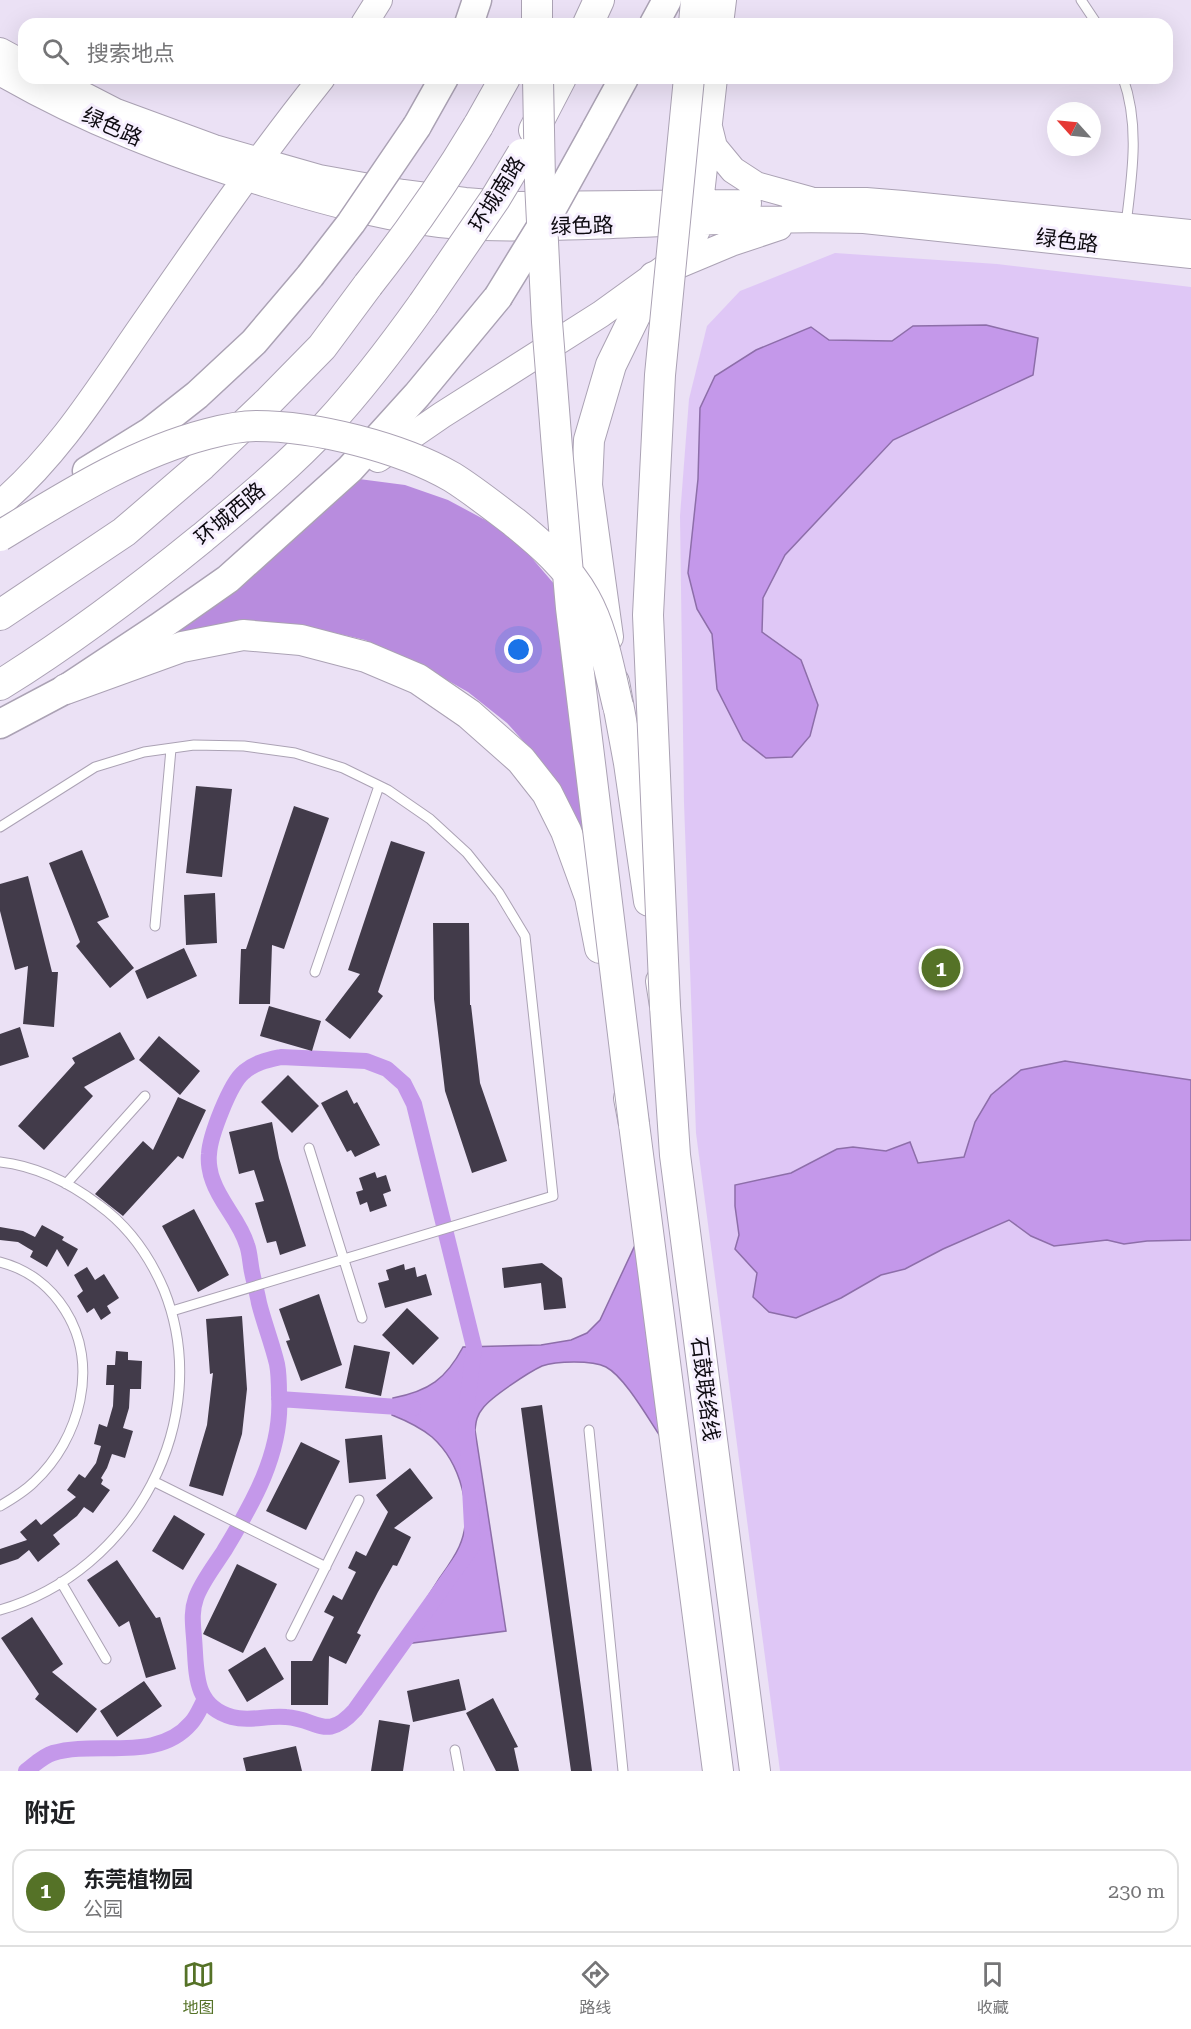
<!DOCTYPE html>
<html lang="zh">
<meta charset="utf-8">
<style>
body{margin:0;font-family:"Roboto Serif","Noto Sans SC",serif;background:#f2f2f2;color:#202124}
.compass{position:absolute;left:1047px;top:102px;width:54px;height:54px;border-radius:50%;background:#fff;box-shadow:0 6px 24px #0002;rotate:297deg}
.you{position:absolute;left:519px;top:650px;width:21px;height:21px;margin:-15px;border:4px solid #fff;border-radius:50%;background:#1a73e8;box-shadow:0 0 0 9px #1a73e833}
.badge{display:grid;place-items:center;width:39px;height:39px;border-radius:50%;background:#557227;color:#fff;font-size:20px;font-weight:700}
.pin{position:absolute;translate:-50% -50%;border:3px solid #fff;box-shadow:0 2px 6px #0006}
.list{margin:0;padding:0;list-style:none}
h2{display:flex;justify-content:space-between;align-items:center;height:78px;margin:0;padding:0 24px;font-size:26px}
h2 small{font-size:20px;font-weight:400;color:#757577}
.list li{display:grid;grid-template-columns:39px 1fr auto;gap:18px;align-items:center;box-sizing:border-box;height:84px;margin:0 12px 12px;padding:0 12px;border:2px solid #e0e0e0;border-radius:18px}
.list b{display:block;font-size:22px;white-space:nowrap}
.list p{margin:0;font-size:20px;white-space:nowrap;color:#757577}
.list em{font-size:20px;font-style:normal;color:#757577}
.icon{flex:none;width:33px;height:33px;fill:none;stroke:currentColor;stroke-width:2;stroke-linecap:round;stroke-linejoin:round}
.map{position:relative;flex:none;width:1191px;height:1771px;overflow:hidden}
.search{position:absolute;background:#fff;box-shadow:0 6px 24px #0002;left:18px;right:18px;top:18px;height:66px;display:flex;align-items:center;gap:15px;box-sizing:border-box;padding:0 21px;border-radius:18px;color:#757577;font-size:22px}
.sheet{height:174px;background:#fff}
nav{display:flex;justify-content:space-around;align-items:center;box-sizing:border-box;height:84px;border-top:2px solid #e0e0e0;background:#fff;font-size:16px;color:#757577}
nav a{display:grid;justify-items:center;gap:3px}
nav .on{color:#557227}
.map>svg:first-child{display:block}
.green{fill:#dfc7f6}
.forest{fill:#b88cde}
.water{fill:#c498ea;stroke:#8d6ea9;stroke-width:1.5}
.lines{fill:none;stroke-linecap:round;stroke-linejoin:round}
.canal{stroke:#c498ea;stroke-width:16}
.building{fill:#423b4a}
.service-casing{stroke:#aba2b4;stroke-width:11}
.secondary-casing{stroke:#aba2b4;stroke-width:28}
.primary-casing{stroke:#aba2b4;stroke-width:31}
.trunk-casing{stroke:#aba2b4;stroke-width:32}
.service{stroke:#fff;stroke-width:9}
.secondary{stroke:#fff;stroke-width:26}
.primary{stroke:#fff;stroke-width:28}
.trunk{stroke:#fff;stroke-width:30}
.primary-bridge-casing{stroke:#aba2b4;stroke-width:31;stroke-linecap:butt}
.trunk-bridge-casing{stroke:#aba2b4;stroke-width:32;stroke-linecap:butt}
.primary-bridge{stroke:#fff;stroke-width:28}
.trunk-bridge{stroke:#fff;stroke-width:30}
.labels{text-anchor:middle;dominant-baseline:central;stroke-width:6;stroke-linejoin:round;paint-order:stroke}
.street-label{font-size:21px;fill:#0e0b11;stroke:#f7f0ff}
</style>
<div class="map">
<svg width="1191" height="1771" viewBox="0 0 1191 1771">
<rect width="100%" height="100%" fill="#ebe1f5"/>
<path class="green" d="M835,253L997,264L1191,287V1771H780L696,1133L684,803L680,516L689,399L707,326L740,291Z"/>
<path class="forest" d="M359,479L405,485L448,500L489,522L525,550L555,585L587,848L540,760L507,723L468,692L424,667L365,640L301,625L170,637L237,590Z"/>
<path class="water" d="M986,325L1038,338L1033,375L893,440L785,555L763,598L762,632L801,660L818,705L810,736L792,757L766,758L743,740L717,689L712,634L697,609L688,573L698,479L700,408L715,376L756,350L811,327L829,340L892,341L913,326Z
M1065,1061L1191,1080V1240L1147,1241L1124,1244L1107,1240L1054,1246L1031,1236L1009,1220L943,1249L905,1269L881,1275L841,1298L796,1318L769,1312L753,1297L757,1273L735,1249L739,1235L735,1206V1185L791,1173L837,1149L853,1147L886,1151L910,1142L918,1163L964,1157L975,1122L991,1095L1021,1070Z
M637,1241L662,1439C649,1420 625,1377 606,1367C592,1360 556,1361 542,1366C529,1372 491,1397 483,1408C477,1415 476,1421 475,1430L506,1631L397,1645C411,1623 425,1601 439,1579C446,1569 454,1558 459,1547C475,1512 460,1462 432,1437C420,1427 407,1421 392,1415L393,1398C429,1391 446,1379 463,1347L541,1345L571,1340L587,1333L600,1320Z"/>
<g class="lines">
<path class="canal" d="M281,1057L366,1061L387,1069L404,1084L414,1104L474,1347L466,1412L473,1545L355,1710C326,1742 318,1719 286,1717C268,1715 250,1722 232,1717C192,1706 197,1670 194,1638C193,1624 191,1612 196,1598C201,1583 215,1565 224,1551C252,1505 283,1452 279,1395C279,1385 279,1374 277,1364C272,1343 264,1323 259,1303C257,1292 254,1282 252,1272C250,1263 250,1253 247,1245C240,1221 221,1204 213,1181C210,1174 208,1162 209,1154C210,1136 230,1083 244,1072C256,1062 267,1060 281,1057Z
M279,1399L413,1408
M26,1771C34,1765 43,1756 53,1753C97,1740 157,1763 191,1723C197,1717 201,1706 205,1699"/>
</g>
<path class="building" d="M196,786L232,789L222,877L186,873Z
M294,806L329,818L284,949L272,945L270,1004H239L241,949H246Z
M391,841L425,852L378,992L383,996L350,1039L325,1020L360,974L348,970Z
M82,850L109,917L97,922L134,968L110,988L76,946L80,942L49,863Z
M28,876L52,972H58L54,1027L23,1024L28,966L15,970L0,911V884Z
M215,893L217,943L186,945L184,895Z
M433,923H469L470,1005H471L480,1083L507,1161L472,1173L445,1091L434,999Z
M184,948L197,976L147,999L135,971Z
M269,1006L321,1021L312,1051L260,1036Z
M20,1027L29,1057L0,1066V1034Z
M120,1032L135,1059L84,1087L93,1096L44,1150L18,1126L75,1063L72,1058Z
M159,1036L200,1071L180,1095L139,1060Z
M288,1075L319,1106L292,1133L261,1102Z
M347,1090L354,1104L357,1102L380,1145L355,1157L351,1150L347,1152L321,1103Z
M178,1097L206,1110L183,1159L178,1156L123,1216L95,1194L143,1141L153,1150Z
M272,1122L279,1158L306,1246L280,1255L276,1241L267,1243L263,1230L255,1203L264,1201L254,1170L239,1174L229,1132Z
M375,1172L377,1178L386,1175L391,1191L383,1194L387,1206L370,1212L367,1202L360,1205L356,1192L363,1190L359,1178Z
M194,1209L229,1275L198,1292L162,1226Z
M42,1225L64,1237L62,1240L78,1249L68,1267L57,1249L47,1267L30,1257L33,1251L18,1242L0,1240V1227L23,1231L35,1237Z
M542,1263L562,1278L566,1308L544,1310L541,1283L504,1288L502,1268Z
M404,1264L405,1270L415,1267L417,1277L426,1274L432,1295L385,1308L378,1283L389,1280L386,1270Z
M87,1267L95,1280L104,1274L119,1298L107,1306L111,1313L101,1320L94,1308L87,1313L77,1296L83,1291L74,1275Z
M319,1294L342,1365L301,1381L286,1341L290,1340L279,1309Z
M407,1308L439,1338L413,1365L382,1335Z
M242,1316L247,1389L242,1434L223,1496L189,1486L207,1425L213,1373L210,1374L206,1319Z
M354,1345L390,1352L381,1396L345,1388Z
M116,1351L128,1352V1360L142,1361L141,1389H130L129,1408L123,1428L133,1431L125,1458L112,1454L107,1468L101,1478L103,1480L101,1484L110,1490L93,1513L84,1507L77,1516L53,1535L60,1544L38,1562L29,1550L18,1559L0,1565V1549L27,1540L20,1532L36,1519L41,1525L76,1497L67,1490L79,1474L85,1478L96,1463L101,1446L94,1444L99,1424L107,1427L113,1406L114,1385H106L107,1365H115Z
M542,1405L583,1702L592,1771H571L537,1528L521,1408Z
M382,1435L386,1479L349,1483L345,1439Z
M301,1442L340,1461L306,1530L266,1511Z
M410,1468L433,1498L394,1528L411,1537L397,1566L393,1565L378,1592L357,1633L361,1635L346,1664L329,1656L328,1705H291V1661H312L334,1617L324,1612L333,1595L342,1600L356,1572L348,1568L356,1551L366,1556L388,1512L376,1495Z
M174,1515L205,1534L183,1570L152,1551Z
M117,1560L156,1618L160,1617L176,1669L146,1678L129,1621L119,1627L87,1580Z
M237,1564L277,1584L243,1653L203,1634Z
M32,1617L63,1664L52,1672L97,1709L77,1733L35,1699L39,1694L1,1638Z
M265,1647L284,1679L247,1702L228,1670Z
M459,1679L466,1710L413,1722L407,1691Z
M144,1681L162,1706L117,1737L100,1711Z
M493,1698L518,1747L514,1748L519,1771H496L466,1713Z
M379,1720L410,1725L403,1771H371Z
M296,1746L302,1771H246L243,1758Z"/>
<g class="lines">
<g class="service-casing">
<path id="service" d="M1081,0L1097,24
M1123,78C1140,125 1132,176 1126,224
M0,827L95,767L144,752L194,745L244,746L295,753L343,768L388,790L430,819L467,853L499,893L525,936L553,1196L172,1311
M155,926L171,749
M315,972L379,786
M309,1148L362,1318
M0,1162C36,1166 70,1183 99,1205C128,1226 150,1257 164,1290C216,1420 133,1572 0,1610
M66,1184L145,1096
M0,1262C27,1269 50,1286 65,1310C100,1365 80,1439 34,1482C24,1492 12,1499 0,1506
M589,1430L623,1771
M153,1481L326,1567
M61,1582L106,1659
M291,1636L359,1500
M455,1750L459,1771"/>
</g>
<g class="secondary-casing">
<path id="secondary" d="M364,24L379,0
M720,24L723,0
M0,51L24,64
M0,72C84,121 174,155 267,184C329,203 395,221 461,226C503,229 546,227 588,226C680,223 772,217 864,220L1191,255
M50,78L116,112L214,148L319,178L403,193L465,201L517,205L748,203
M709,127L714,147L733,170L756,185L810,200
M794,201H866L903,204L1191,233
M676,266L731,243L779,227
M378,459L442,415L601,314L680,257L690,245L697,230L714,78
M0,504C58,455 99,388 142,326C200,242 258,158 322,78"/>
</g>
<g class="primary-casing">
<path id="primary" d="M469,24L477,0
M654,24L667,0
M417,126L444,78
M595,131L624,78
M87,471L150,432L197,395L254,342L310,276
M0,724L66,689L158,628L228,579L350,469L417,395L498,297"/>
</g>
<g class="trunk-casing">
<path id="trunk" d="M588,24L599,0
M694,24L696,0
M478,126L505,78
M534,130L561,78
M0,615L124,532L202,465L269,401L322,347L368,285
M608,637L587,485L589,440L611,365L654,277
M614,682L629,763L649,901
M0,685C71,641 137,591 202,538C245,502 289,466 327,425C362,387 393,346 423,304
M66,689L182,647L243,635L301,640L366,657L418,679L469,714L521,760L547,793L566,831L590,897L600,948
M661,981L665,1006L675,1155L755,1771
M629,1098L634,1124L718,1771"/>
</g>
<use href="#service" class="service"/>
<use href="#secondary" class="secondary"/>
<use href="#primary" class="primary"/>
<use href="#trunk" class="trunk"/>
<g class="primary-bridge-casing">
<path id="primary-bridge" d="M310,276L351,223L417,126
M498,297L549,214L595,131"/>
</g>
<g class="trunk-bridge-casing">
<path id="trunk-bridge" d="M537,0V24
M538,78L540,182L547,322L557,448L571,608L634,1124
M368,285C409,233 444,183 478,126
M423,304L495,199L522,154
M0,536C66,496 131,454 207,434C222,430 240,426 256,426C315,426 400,447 452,477C473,490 494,507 514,522C541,544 568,567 585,598C603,630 609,670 618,706
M665,1006L648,615L660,375L689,78"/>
</g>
<use href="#primary-bridge" class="primary-bridge"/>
<use href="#trunk-bridge" class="trunk-bridge"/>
</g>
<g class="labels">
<g class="street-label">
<text transform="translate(112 127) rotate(24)">绿色路</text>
<text transform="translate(497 194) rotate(-58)">环城南路</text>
<text transform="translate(582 226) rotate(-2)">绿色路</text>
<text transform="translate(1067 241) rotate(7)">绿色路</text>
<text transform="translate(230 514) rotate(-40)">环城西路</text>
<text transform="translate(705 1389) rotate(83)">石鼓联络线</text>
</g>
</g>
</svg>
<svg class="compass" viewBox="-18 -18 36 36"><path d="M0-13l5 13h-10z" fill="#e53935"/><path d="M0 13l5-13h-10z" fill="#757577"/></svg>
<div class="you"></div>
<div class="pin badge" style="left:941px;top:968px">1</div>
<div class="search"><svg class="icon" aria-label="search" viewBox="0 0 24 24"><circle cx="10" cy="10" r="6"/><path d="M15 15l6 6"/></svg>搜索地点</div>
</div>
<section class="sheet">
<h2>附近<small></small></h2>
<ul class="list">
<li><span class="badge">1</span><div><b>东莞植物园</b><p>公园</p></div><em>230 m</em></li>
</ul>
</section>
<nav>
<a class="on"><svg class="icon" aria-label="map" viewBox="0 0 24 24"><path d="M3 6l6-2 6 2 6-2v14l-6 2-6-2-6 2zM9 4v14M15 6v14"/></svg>地图</a>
<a><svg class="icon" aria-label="directions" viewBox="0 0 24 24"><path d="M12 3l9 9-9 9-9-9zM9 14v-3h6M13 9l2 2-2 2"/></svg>路线</a>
<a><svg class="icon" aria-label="saved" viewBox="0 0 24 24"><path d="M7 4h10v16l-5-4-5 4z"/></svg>收藏</a>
</nav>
